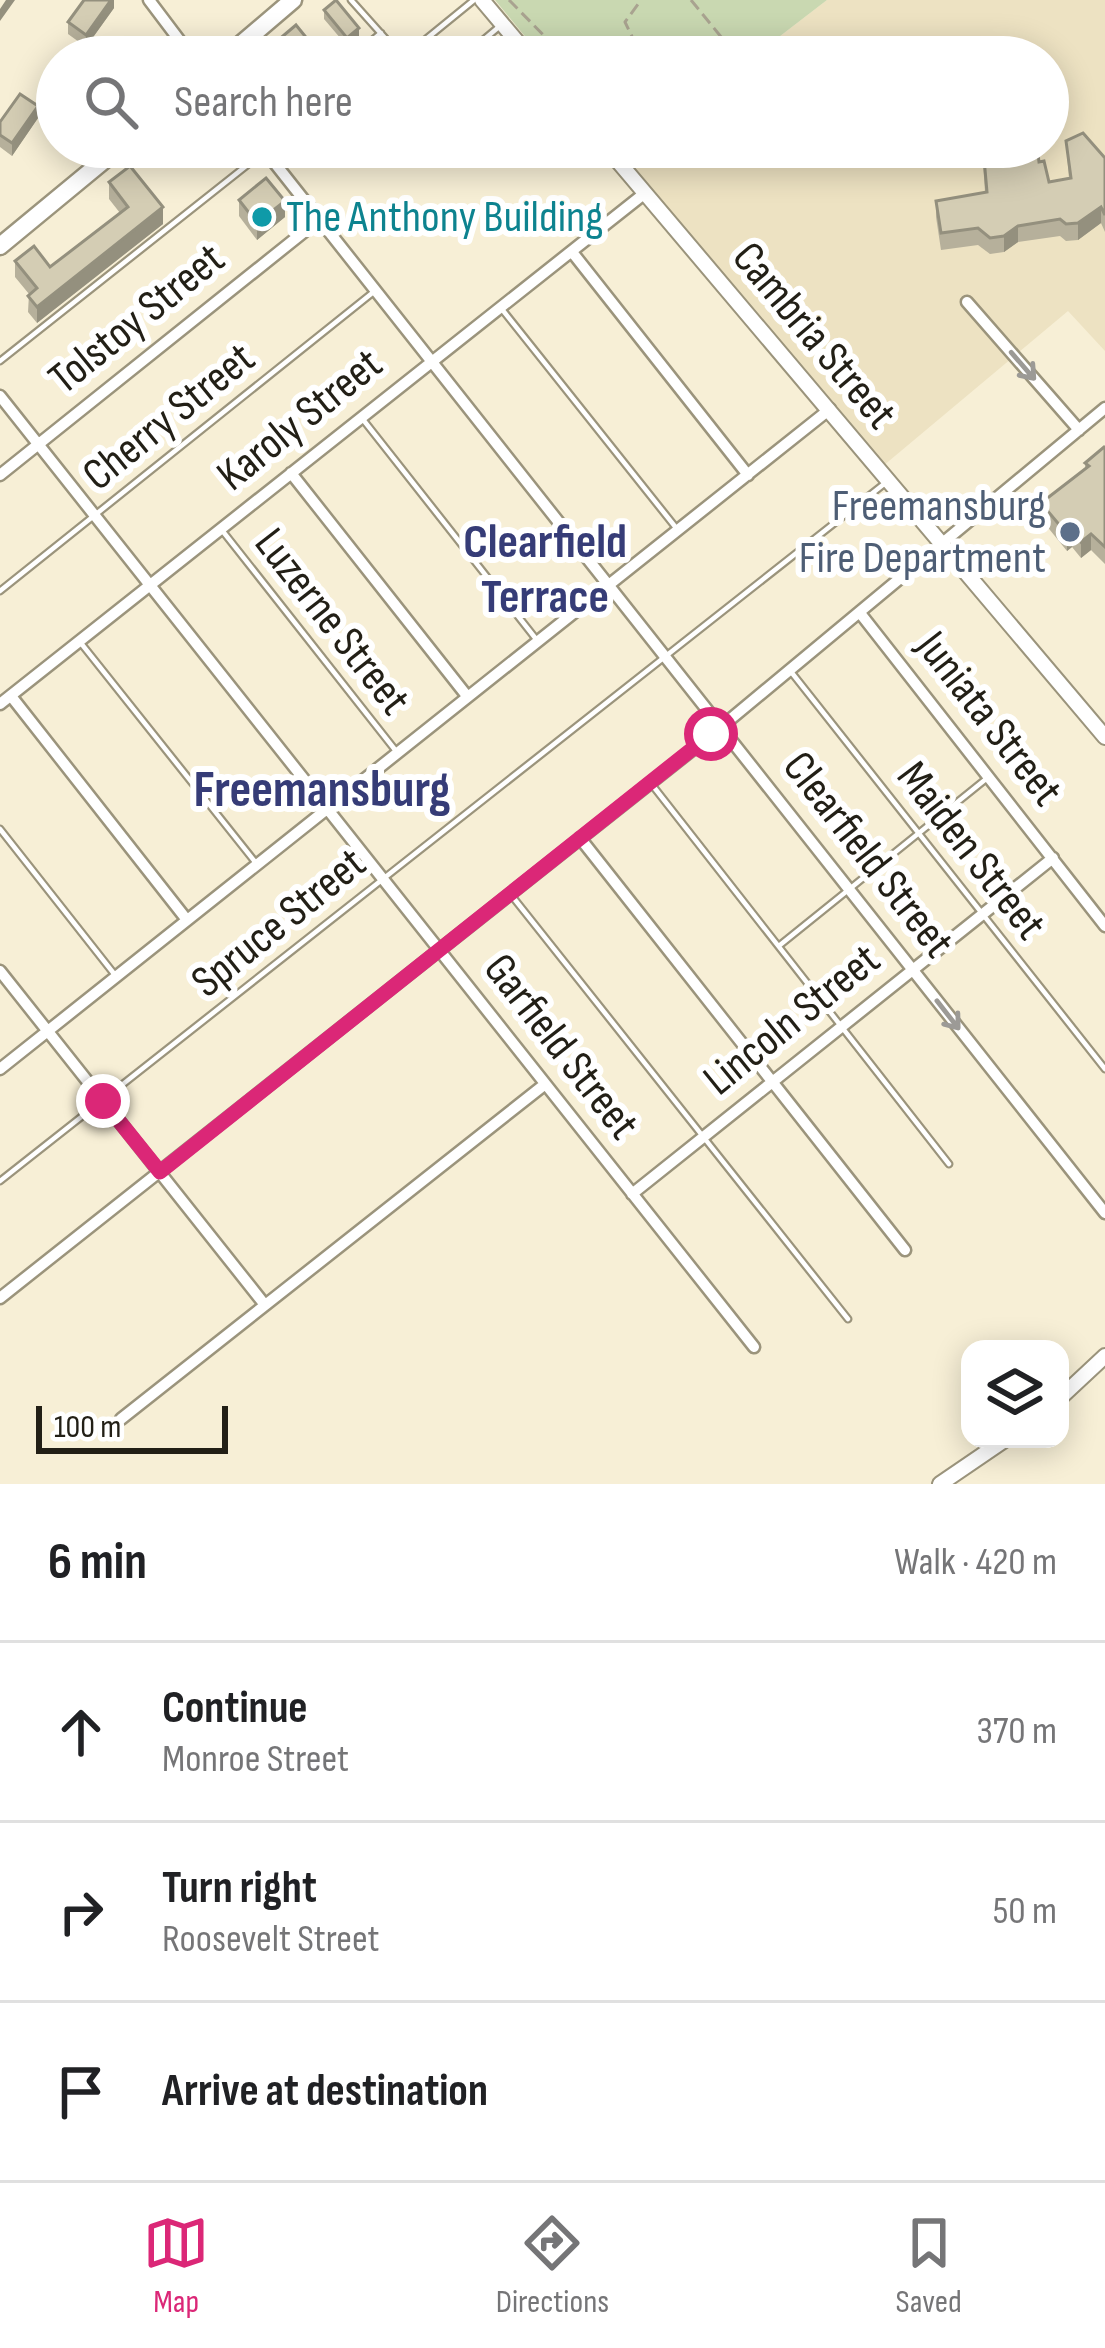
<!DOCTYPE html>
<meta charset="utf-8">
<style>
body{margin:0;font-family:"Sofia Sans Condensed",sans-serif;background:#f2f2f2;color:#202124}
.controls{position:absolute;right:36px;bottom:36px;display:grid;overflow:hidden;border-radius:24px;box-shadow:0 6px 30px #0003}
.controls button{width:108px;height:108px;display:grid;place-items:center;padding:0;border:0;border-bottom:3px solid #e0e0e0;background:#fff;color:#202124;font:60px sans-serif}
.scale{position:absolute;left:36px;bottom:30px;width:192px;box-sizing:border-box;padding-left:12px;border:6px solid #221f16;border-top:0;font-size:33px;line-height:42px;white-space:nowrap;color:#221f16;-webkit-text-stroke:9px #fff;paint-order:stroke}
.stop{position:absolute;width:36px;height:36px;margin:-27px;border:9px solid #db2777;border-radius:50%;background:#fff}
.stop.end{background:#db2777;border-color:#fff;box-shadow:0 3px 12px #0008}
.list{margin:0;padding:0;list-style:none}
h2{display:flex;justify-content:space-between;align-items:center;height:156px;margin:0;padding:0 48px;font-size:51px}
h2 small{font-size:39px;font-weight:400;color:#757577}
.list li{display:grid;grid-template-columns:78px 1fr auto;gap:36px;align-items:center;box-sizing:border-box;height:180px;padding:0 48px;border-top:3px solid #e0e0e0}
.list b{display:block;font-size:45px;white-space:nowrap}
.list p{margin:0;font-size:39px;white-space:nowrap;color:#757577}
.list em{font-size:39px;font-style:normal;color:#757577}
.icon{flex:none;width:66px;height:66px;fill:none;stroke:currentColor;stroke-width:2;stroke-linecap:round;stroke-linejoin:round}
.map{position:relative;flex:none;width:1105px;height:1484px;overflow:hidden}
.search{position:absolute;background:#fff;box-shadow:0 6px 30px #0003;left:36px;right:36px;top:36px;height:132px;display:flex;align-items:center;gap:30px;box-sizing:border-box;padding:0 42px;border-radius:66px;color:#757577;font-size:45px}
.sheet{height:696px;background:#fff}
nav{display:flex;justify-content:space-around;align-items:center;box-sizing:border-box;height:168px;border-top:3px solid #e0e0e0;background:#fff;font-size:33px;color:#757577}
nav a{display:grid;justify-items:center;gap:6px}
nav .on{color:#db2777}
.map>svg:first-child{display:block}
.built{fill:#ede2c2}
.green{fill:#c9d8b1}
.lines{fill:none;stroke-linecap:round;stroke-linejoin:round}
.service-casing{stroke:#9b947c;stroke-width:9}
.minor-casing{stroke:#9b947c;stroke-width:15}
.tertiary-casing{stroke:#9b947c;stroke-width:18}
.primary-casing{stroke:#9b947c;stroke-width:21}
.path{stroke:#a9a390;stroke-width:3;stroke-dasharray:12 6;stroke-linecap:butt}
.service{stroke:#fff;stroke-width:4.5}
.minor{stroke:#fff;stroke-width:10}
.tertiary{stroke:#fff;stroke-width:14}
.primary{stroke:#fff;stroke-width:16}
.wall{fill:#b6b09b}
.shaded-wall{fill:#94907e}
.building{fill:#d4cdb4;stroke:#94907e;stroke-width:3}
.oneway{stroke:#9c9a96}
.route{stroke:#db2777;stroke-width:15}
.culture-dot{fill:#0f9aa8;stroke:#fff;stroke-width:4.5}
.service-dot{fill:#5c6f8a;stroke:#fff;stroke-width:4.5}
.labels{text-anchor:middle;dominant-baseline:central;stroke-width:12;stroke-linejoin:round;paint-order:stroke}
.culture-label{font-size:45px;fill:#0d838f;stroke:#fff;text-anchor:start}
.street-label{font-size:45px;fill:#221f16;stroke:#fff}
.service-label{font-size:45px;fill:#4e5e75;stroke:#fff;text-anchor:end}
.neighbourhood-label{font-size:48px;font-weight:bold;fill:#363c77;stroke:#fff}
.quarter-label{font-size:51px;font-weight:bold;fill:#363c77;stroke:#fff}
</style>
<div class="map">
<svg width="1105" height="1484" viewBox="0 0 1105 1484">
<rect width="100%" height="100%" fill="#f7efd6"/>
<path class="built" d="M827,0H1105V351L1068,311L883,466L625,156L637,147H1048V57H753Z"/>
<path class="green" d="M495,0H827L753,57H542Z"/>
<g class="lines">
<g class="service-casing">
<path id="service" d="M351,0L402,57
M369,57L362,49L381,33
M404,57L474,0
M463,57L500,26
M501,308L677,529
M0,361L265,151
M361,417L536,639
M221,529L396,751
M0,591L376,290
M80,642L256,863
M792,673L1105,1069
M653,786L949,1164
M0,829L115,975
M512,896L848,1319
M780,945L986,779
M0,1181L884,484"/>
</g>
<g class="minor-casing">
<path id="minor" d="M149,0L192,57
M262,147L1105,1213
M572,252L748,475
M967,302L1079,430
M0,396L754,1347
M291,473L467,696
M0,475L320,219
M860,613L1105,926
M11,696L187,920
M0,704L645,193
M580,838L905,1250
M0,971L265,1305
M0,1069L830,409
M632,1194L1053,858
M0,1298L721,727L1105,408
M121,1419L544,1085"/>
</g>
<g class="tertiary-casing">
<path id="tertiary" d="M482,0L530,57
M606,147L1105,737
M1060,1398L1105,1356
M940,1484L1006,1439"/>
</g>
<g class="primary-casing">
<path id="primary" d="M226,57L293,0
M0,246L120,147"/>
</g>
<path class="path" d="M509,0L565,57
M691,0L722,38L699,57
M624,57L637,47L625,22L641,0"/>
<use href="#service" class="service"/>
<use href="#minor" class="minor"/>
<use href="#tertiary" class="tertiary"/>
<use href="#primary" class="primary"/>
</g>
<path class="wall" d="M114,0V8L86,47L68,34V22Z
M324,10L359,36L347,46L324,19Z
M57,96V130L47,122V110Z
M38,118L12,156L0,147V122Z
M1066,141L1105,158V232L1101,223L1078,240L1066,241L1060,236L1018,242L1004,252L990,254L978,245L941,250L936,217V201L985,192L982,147H1037L1039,162L1049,182L1069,179Z
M109,182L163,224L37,323L28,312L29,294L15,277V261L50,267L120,213L109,199Z
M239,200L285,217L257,240L239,216Z
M1105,448V564L1091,550L1081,558L1072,547L1067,551L1041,519V503L1085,469V463Z"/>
<path class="shaded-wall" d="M6,0H15L0,21V9Z
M111,0H114V8L86,47V35Z
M359,28V36L347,46V38Z
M38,106V118L12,156V143Z
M285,201V217L257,240V223Z
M163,207V224L37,323V307Z
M1101,207V223L1078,240V223Z
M1018,226V242L1004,252V236Z
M1072,530V547L1067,551V534Z
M1091,534V550L1081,558V542Z"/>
<path class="building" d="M84,0H111L86,35L68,22Z
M336,0L359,28L347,38L324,10Z
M296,25L322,57H258Z
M95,45L112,57H86Z
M20,94L38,106L12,143L0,135V122Z
M57,96V117L47,110Z
M1083,133L1105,158V215L1101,207L1078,223L1066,224L1060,219L1018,226L1004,236L990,238L978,228L941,233L936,201L987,192L983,147H1037L1039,162L1044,161L1049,182L1071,178L1066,141Z
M130,166L163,207L37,307L28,296L37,288L15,261L34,246L50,267L128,207L109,182Z
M266,178L285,201L257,223L239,200Z
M1104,447L1105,448V547L1091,534L1081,542L1072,530L1067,534L1041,503L1089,466L1085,463Z"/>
<defs><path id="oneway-shaft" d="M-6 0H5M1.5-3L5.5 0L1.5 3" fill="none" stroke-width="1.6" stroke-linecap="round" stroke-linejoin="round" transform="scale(3)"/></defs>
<g class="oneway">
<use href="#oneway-shaft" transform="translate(1023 366) rotate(49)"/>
<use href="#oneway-shaft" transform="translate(948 1015) rotate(52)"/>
</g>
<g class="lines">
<path class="route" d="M103,1101L160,1172L711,734"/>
</g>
<circle class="culture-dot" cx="262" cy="217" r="12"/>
<circle class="service-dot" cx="1070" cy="532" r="12"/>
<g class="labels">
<g class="culture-label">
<text x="286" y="217">The Anthony Building</text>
</g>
<g class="street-label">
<text transform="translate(137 319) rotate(-39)">Tolstoy Street</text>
<text transform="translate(814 336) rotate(50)">Cambria Street</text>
<text transform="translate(169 417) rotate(-39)">Cherry Street</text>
<text transform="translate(300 420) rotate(-39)">Karoly Street</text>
<text transform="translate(332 622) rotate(52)">Luzerne Street</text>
<text transform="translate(989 719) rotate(52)">Juniata Street</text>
<text transform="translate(971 851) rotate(52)">Maiden Street</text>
<text transform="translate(868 855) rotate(52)">Clearfield Street</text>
<text transform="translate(279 923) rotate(-39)">Spruce Street</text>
<text transform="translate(792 1020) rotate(-39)">Lincoln Street</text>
<text transform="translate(561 1047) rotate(52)">Garfield Street</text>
</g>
<g class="service-label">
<text x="1046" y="506">Freemansburg<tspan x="1046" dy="52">Fire Department</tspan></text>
</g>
<g class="neighbourhood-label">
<text x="545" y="542">Clearfield<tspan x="545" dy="55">Terrace</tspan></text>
</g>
<g class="quarter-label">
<text x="322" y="790">Freemansburg</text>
</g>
</g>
</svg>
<div class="controls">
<button><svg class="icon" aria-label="layers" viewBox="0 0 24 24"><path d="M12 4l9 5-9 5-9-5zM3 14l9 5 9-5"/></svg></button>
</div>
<div class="scale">100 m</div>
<div class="stop" style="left:711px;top:734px"></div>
<div class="stop end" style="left:103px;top:1101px"></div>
<div class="search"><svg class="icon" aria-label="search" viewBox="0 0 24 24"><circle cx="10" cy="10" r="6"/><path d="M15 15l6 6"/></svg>Search here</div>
</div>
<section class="sheet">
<h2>6 min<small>Walk · 420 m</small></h2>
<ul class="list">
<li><svg class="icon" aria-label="ahead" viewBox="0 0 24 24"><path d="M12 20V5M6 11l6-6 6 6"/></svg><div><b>Continue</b><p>Monroe Street</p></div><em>370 m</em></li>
<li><svg class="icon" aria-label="right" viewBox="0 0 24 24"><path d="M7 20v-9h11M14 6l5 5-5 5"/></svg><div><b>Turn right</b><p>Roosevelt Street</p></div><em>50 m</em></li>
<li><svg class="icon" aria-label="arrive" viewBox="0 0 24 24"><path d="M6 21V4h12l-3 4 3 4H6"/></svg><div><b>Arrive at destination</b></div></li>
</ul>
</section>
<nav>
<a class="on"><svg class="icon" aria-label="map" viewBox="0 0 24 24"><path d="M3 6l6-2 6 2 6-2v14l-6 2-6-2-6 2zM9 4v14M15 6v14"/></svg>Map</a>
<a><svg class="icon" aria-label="directions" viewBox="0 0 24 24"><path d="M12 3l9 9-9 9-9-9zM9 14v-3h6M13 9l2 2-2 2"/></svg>Directions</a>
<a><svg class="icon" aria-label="saved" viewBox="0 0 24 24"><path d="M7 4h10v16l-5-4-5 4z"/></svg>Saved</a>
</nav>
